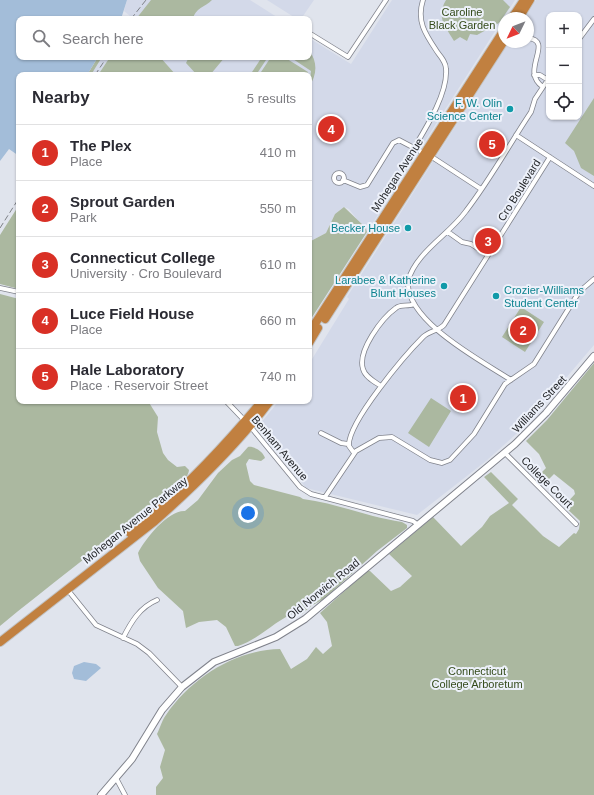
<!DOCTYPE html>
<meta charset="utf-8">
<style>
body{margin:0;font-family:Arial,sans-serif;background:#f7f7f7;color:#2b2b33}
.controls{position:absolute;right:12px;top:12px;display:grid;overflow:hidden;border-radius:8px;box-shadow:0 1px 3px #0004}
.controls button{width:36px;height:36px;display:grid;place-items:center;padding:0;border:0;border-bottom:1px solid #e1e1e2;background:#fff;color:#2b2b33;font:20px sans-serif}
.compass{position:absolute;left:498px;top:12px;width:36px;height:36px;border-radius:50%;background:#fff;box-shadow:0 1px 3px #0004;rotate:227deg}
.you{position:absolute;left:248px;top:513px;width:14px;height:14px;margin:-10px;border:3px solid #fff;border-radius:50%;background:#1a73e8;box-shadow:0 0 0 6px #1a73e833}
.badge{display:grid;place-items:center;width:26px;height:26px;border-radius:50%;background:#d93025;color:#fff;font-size:13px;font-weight:700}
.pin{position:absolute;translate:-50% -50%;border:2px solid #fff;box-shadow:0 1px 4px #0006}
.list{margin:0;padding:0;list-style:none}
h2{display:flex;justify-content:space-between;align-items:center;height:52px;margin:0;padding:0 16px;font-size:17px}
h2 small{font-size:13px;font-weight:400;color:#7c7c81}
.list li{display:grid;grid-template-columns:26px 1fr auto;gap:12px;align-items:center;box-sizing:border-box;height:56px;padding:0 16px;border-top:1px solid #e1e1e2}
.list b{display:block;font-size:15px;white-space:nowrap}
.list p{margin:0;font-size:13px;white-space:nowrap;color:#7c7c81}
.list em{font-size:13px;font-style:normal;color:#7c7c81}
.icon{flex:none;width:22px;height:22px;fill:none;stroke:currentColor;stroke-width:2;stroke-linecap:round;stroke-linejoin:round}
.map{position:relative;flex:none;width:594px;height:795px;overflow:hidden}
.search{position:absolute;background:#fff;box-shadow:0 1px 3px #0004;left:16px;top:16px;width:296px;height:44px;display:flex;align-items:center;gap:10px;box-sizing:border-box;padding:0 14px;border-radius:8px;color:#7c7c81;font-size:15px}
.panel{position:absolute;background:#fff;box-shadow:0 1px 3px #0004;left:16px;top:72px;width:296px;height:332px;border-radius:8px}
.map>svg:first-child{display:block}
.built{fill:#d3d9e9;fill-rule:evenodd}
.green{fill:#abb8a0}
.water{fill:#a3bdd9}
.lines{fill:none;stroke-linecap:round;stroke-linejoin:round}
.street-casing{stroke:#80838c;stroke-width:5.5}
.secondary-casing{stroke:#80838c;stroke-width:8}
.highway-casing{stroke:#c1c2c3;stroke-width:10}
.street{stroke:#fff;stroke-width:4}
.secondary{stroke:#fff;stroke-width:6}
.highway{stroke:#c18040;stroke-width:8}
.rail{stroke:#7e8187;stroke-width:1;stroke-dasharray:6 3;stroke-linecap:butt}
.culture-dot{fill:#0f9aa8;stroke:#edf1fa;stroke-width:1.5}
.labels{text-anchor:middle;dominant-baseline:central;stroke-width:4;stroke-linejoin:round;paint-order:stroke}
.park-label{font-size:11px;fill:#344b1a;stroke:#edf1fa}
.culture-label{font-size:11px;fill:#0d838f;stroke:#edf1fa;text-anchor:end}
.street-label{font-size:11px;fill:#232528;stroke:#edf1fa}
</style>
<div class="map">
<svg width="594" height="795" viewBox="0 0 594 795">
<rect width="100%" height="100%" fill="#e0e4ed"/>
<path class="built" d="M127,0H250L280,19H127L130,16L124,11Z
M267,0H314L301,19H297Z
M392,0H515L367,232L349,209L344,207L335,214L326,233L309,242V75H176L160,57H309V38L351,64Z
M536,0H594V345L525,426L486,461L417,515L306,488L270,442L259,425L279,401H309V364L349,299L347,297L509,42H528V18H525ZM549,15H579V117H549Z
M102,57H110L98,75H91Z"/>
<path class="green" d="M151,0H212C205,7 195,8 193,19H136Z
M446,0H503L510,7L499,23L477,35L470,34L467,41L460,37L454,41C445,26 436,17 446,0Z
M309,50C318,62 317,75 309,87L311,71L290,57H309Z
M98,57H102L91,75H87Z
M110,57H160L176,75H98Z
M189,57H225L210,75H197L186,63Z
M262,57H268L256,75H250Z
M271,57H284L308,72L306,75H259Z
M594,98V176L581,168L574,151L565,143Z
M19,205V289L0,284V235Z
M344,207L365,227L367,232L309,322V242L326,233L335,214Z
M0,294L19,299V401H148L158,417L157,432L163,453L168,460L177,467L185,466L189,470C188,482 168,488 160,496C109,542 53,582 0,626Z
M521,307L544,322L525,352L502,337Z
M594,363V795H156V787L163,778L160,767L165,750L157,734C160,728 162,720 166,715C191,678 235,650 280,649L291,669L307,659L316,647L323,654L332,646L327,622L320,613L367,571H370L391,591L400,587L412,576L389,554L433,517L461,546L482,527L490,516L509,503L484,477L491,472L518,499L512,505L543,536L559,547L574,533L576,534L579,529L580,521L564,506L575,494L574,490L554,474L543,485L536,478L546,468L539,454L526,441L547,420Z
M431,398L451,411L429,447L408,433Z
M248,447C254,446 263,451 265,458L261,461L249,459L246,464L250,481L254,485L300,497L303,499C336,503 368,517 402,522L407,525V528L377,551L324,599L311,606L302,614L299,611C276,619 260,639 238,646H235L226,627L217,620L199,622L186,628L183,611L158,588L140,561L138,553C145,539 168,510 185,511L198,500L218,473L232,460L240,456Z"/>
<path class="water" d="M0,0H127L121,19H19V57H98L87,75H19V156L9,149L0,161Z
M84,662L96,664L101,668L86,681L74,679L72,673L74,666Z"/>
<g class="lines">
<g class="street-casing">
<path id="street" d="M309,33L348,57L386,0
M528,38C555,41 519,71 543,87
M579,39L594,19
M534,75H540L548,80
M516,135L594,186
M414,148C426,128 448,93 446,69C446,63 442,58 438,53C426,35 416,22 423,0
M334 178a5 5 0 1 1 10 0a5 5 0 1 1-10 0Z
M343,180L360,187L367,185L393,143L399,140L435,159L481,189
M448,232L462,242L471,244L488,255
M0,288L19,292
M511,380C482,361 405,321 408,281C416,252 449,235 466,211C490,180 509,145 531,112L535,99L549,78
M381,386C375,382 365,377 363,369C357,351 382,318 396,308C401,304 408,307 414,304
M226,401L245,421
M250,426L300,487L311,494L413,521L417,524
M321,433L341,443L348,444
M354,453L349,446C347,423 406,354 423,337C429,331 438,331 444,325L550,157
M505,453L576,524
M325,497L356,451L379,438L392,437L430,460L442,463L450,460L474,434L505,384L534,364L579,292L594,279
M67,589L96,625L137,644L149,653L182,687
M123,638C131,622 140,607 157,600
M116,778L125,795"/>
</g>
<g class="secondary-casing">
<path id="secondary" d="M101,795L132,759L162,710L182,687L214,662L276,637L305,619L515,444L546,413L594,356"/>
</g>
<g class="highway-casing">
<path id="highway" d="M512,18L524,0
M519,18L530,0
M325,319L504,41
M309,333L504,30
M309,343L318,328
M130,533C180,494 222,449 262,401
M0,642L155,521C197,484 236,446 270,401"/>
</g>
<use href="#street" class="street"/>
<use href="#secondary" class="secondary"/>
<use href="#highway" class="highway"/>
<path class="rail" d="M131,19L146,0
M95,75L107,57
M0,228L19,198"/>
</g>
<g class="culture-dot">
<circle cx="510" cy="109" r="4"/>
<circle cx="408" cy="228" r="4"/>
<circle cx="444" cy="286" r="4"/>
<circle cx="496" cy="296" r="4"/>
</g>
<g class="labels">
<g class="park-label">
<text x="462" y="12">Caroline<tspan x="462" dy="13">Black Garden</tspan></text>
<text x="477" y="671">Connecticut<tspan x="477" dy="13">College Arboretum</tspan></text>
</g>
<g class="culture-label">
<text x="502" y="103">F. W. Olin<tspan x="502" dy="13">Science Center</tspan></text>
<text x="400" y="228">Becker House</text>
<text x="436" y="280">Larabee &amp; Katherine<tspan x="436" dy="13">Blunt Houses</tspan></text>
<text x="504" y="290" text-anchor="start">Crozier-Williams<tspan x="504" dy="13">Student Center</tspan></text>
</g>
<g class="street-label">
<text transform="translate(397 175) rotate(-57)">Mohegan Avenue</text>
<text transform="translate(519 190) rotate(-58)">Cro Boulevard</text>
<text transform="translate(539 404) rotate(-47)">Williams Street</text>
<text transform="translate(280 448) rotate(50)">Benham Avenue</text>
<text transform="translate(547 482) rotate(45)">College Court</text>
<text transform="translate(135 520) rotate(-39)">Mohegan Avenue Parkway</text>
<text transform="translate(323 589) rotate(-39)">Old Norwich Road</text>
</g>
</g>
</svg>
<div class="controls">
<button>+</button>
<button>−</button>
<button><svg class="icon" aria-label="locate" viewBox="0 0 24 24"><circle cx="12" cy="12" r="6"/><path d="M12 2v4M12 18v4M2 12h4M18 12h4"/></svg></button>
</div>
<svg class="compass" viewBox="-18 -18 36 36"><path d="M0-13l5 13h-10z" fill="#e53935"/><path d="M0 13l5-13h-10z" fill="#7c7c81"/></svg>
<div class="you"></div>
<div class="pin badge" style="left:463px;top:398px">1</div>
<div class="pin badge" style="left:523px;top:330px">2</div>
<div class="pin badge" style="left:488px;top:241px">3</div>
<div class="pin badge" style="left:331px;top:129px">4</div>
<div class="pin badge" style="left:492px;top:144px">5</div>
<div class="search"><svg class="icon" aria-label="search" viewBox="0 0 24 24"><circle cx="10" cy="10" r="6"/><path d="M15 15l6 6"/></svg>Search here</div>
<section class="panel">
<h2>Nearby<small>5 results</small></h2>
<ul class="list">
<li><span class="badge">1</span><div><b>The Plex</b><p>Place</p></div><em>410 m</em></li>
<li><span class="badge">2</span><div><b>Sprout Garden</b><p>Park</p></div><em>550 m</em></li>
<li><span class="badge">3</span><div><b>Connecticut College</b><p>University · Cro Boulevard</p></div><em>610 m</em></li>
<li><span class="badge">4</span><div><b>Luce Field House</b><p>Place</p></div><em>660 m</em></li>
<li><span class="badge">5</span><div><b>Hale Laboratory</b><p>Place · Reservoir Street</p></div><em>740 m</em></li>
</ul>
</section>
</div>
